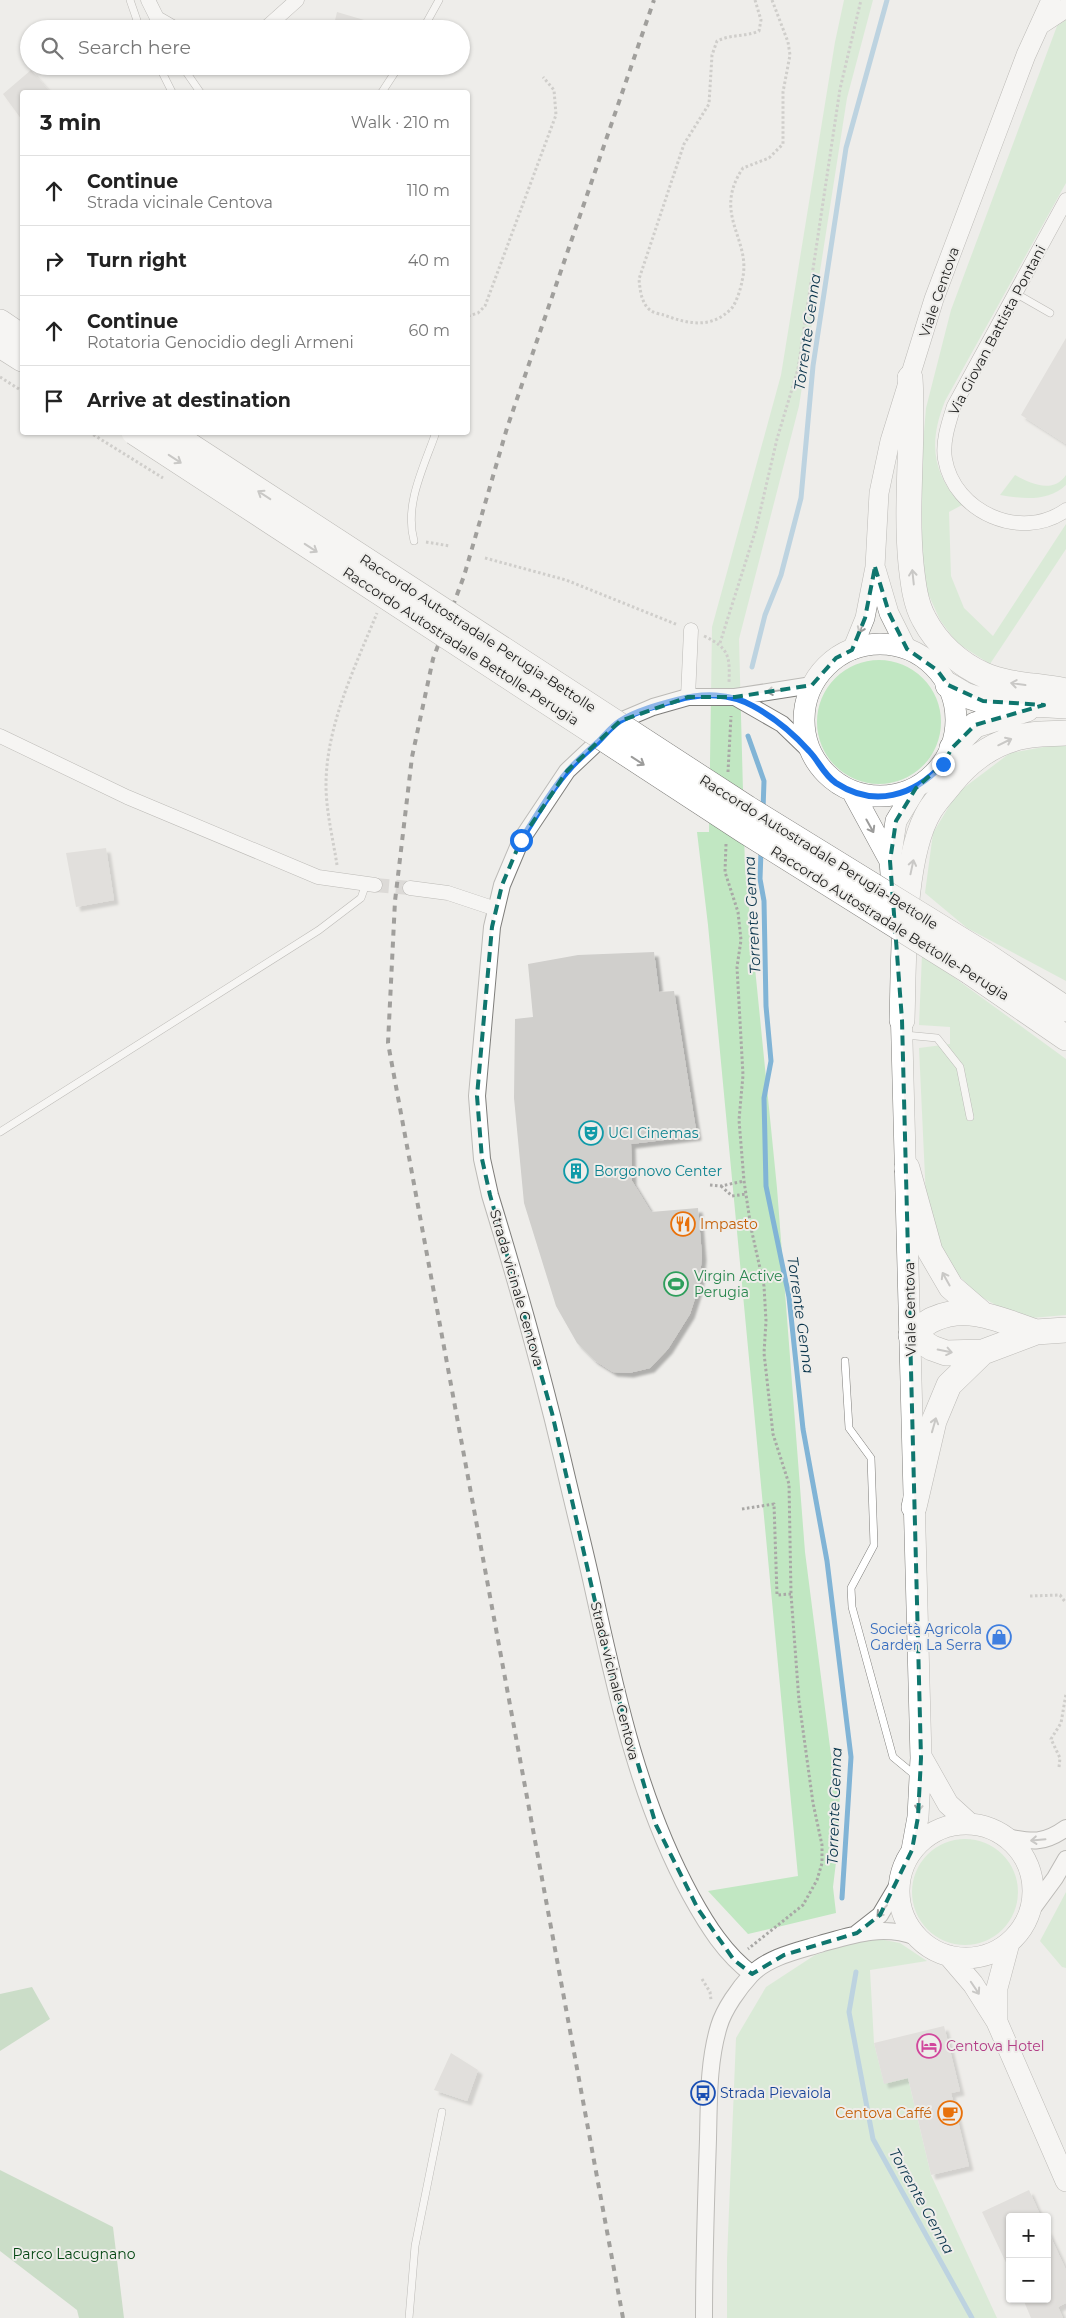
<!DOCTYPE html>
<meta charset="utf-8">
<style>
body{margin:0;font-family:Montserrat,sans-serif;background:#f2f2f2;color:#222}
.controls{position:absolute;right:15px;bottom:15px;display:grid;overflow:hidden;border-radius:5px;box-shadow:0 1px 4px #0004}
.controls button{width:45px;height:45px;display:grid;place-items:center;padding:0;border:0;border-bottom:1px solid #e0e0e0;background:#fff;color:#222;font:25px sans-serif}
.stop{position:absolute;width:15px;height:15px;margin:-11px;border:4px solid #1a73e8;border-radius:50%;background:#fff}
.stop.end{background:#1a73e8;border-color:#fff;box-shadow:0 1px 5px #0008}
.list{margin:0;padding:0;list-style:none}
h2{display:flex;justify-content:space-between;align-items:center;height:65px;margin:0;padding:0 20px;font-size:21px}
h2 small{font-size:16px;font-weight:400;color:#767676}
.list li{display:grid;grid-template-columns:32px 1fr auto;gap:15px;align-items:center;box-sizing:border-box;height:70px;padding:0 20px;border-top:1px solid #e0e0e0}
.list b{display:block;font-size:19px;white-space:nowrap}
.list p{margin:0;font-size:16px;white-space:nowrap;color:#767676}
.list em{font-size:16px;font-style:normal;color:#767676}
.icon{flex:none;width:28px;height:28px;fill:none;stroke:currentColor;stroke-width:2;stroke-linecap:round;stroke-linejoin:round}
.map{position:relative;flex:none;width:1066px;height:2318px;overflow:hidden}
.search{position:absolute;background:#fff;box-shadow:0 1px 4px #0004;left:20px;top:20px;width:450px;height:55px;display:flex;align-items:center;gap:12px;box-sizing:border-box;padding:0 18px;border-radius:28px;color:#767676;font-size:19px}
.panel{position:absolute;background:#fff;box-shadow:0 1px 4px #0004;left:20px;top:90px;width:450px;height:345px;border-radius:5px}
.map>svg:first-child{display:block}
.green{fill:#c1e7c2}
.forest{fill:#a0caa1}
.lines{fill:none;stroke-linecap:round;stroke-linejoin:round}
.stream{stroke:#81b4d6;stroke-width:5}
.building{fill:#d0cfcc;filter:url(#shadow)}
.minor-tunnel{stroke:#c5c4c2;stroke-width:14;stroke-dasharray:14 7;stroke-linecap:butt}
.service-casing{stroke:#7e7d7a;stroke-width:8}
.minor-casing{stroke:#7e7d7a;stroke-width:15}
.tertiary-casing{stroke:#7e7d7a;stroke-width:18}
.secondary-casing{stroke:#7e7d7a;stroke-width:20}
.primary-casing{stroke:#7e7d7a;stroke-width:22}
.motorway-casing{stroke:#7e7d7a;stroke-width:26}
.path{stroke:#a9a8a6;stroke-width:3;stroke-dasharray:2.5 2.5;stroke-linecap:butt}
.service{stroke:#fff;stroke-width:7}
.minor{stroke:#fff;stroke-width:14}
.tertiary{stroke:#fff;stroke-width:16}
.secondary{stroke:#fff;stroke-width:19}
.primary{stroke:#fff;stroke-width:21}
.motorway{stroke:#fff;stroke-width:25}
.rail{stroke:#41413f;stroke-width:4;stroke-dasharray:6 6;stroke-linecap:butt}
.motorway-bridge-casing{stroke:#7e7d7a;stroke-width:26;stroke-linecap:butt}
.motorway-bridge{stroke:#fff;stroke-width:25}
.oneway{stroke:#9c9c9b}
.route{stroke:#1a73e8;stroke-width:6}
.marked{fill:none;stroke:#0f766e;stroke-width:4;stroke-dasharray:10 6;stroke-linejoin:round}
.labels{text-anchor:middle;dominant-baseline:central;stroke-width:4;stroke-linejoin:round;paint-order:stroke}
.street-label{font-size:14px;fill:#222221;stroke:#eeedea}
.culture-label{font-size:14px;fill:#0d838f;stroke:#eeedea;text-anchor:start}
.food-label{font-size:14px;fill:#c56008;stroke:#eeedea;text-anchor:start}
.leisure-label{font-size:14px;fill:#27864d;stroke:#eeedea;text-anchor:start}
.shop-label{font-size:14px;fill:#366cbe;stroke:#eeedea;text-anchor:end}
.hotel-label{font-size:14px;fill:#b23c85;stroke:#eeedea;text-anchor:start}
.transit-label{font-size:14px;fill:#164399;stroke:#eeedea;text-anchor:start}
.park-label{font-size:14px;fill:#034612;stroke:#eeedea}
.water-label{font-size:15px;font-style:italic;fill:#0a354c;stroke:#eeedea}
</style>
<div class="map">
<svg width="1066" height="2318" viewBox="0 0 1066 2318">
<defs>
<filter id="shadow"><feDropShadow dx="4.5" dy="4.5" stdDeviation="1" flood-color="#0004"/></filter>
</defs>
<rect width="100%" height="100%" fill="#eeedea"/>
<path class="green" d="M844,0H873L847,98L799,406L739,639L745,868L777,1188L805,1552L831,1755L840,1792L837,1854L833,1887L836,1913L748,1934L708,1891L798,1876L708,925L697,832H709L712,627L781,375L835,42Z
M1066,20V183L945,401C929,441 931,473 962,505L949,512L951,576L964,608L993,636L1066,524V549L990,664L957,643L940,620L926,589L916,526L926,408L951,310L1057,26Z
M1015,475C1031,484 1053,494 1066,475V485C1048,502 1023,499 1000,495Z
M817 722a62 62 0 1 1 124 0a62 62 0 1 1-124 0Z
M1066,743V981L967,928L925,893L933,833L957,793L1010,753Z
M922,954L1066,1059V1315L1020,1319L978,1295L947,1264L926,1199L919,1048L950,1044V1027L919,1025Z
M912 1892a53 53 0 1 1 106 0a53 53 0 1 1-106 0Z
M1066,1892V1968L1062,1967L1040,1941Z
M869,1937L900,1943L927,1961L870,1970L874,2043L884,2083L908,2078L931,2175L997,2318H727V2259L736,2038L766,1987L815,1955Z"/>
<path class="forest" d="M32,1987L50,2019L0,2051V1994Z
M0,2170L113,2227L124,2318H79L77,2310L0,2251Z"/>
<g class="lines">
<path class="stream" d="M752,667L765,615L781,575L801,498L813,366L846,148L887,0
M748,736L764,781L763,810
M761,851L760,879L764,901L766,1006L771,1061L764,1098L766,1186L789,1297L803,1429L827,1561L851,1757L842,1898
M856,1972L849,2012L873,2139L972,2318"/>
</g>
<path class="building" d="M337,12L381,25L380,29H333Z
M31,70L50,92H22V120L3,94Z
M1066,338V444L1021,415Z
M106,848L114,900L76,907L66,853Z
M654,952L659,992L674,991L697,1136L631,1144L632,1181L651,1212L698,1208L702,1256L699,1286L690,1314L668,1349L650,1368L629,1373L613,1372L594,1360L577,1343L556,1306L524,1203L514,1098L515,1019L533,1017L528,964L578,955Z
M944,2026L960,2091L951,2093L969,2166L931,2175L908,2078L884,2084L874,2043Z
M451,2053L478,2070L467,2101L434,2090Z
M1029,2190L1041,2217H1010V2271L982,2212Z
M1047,2229L1066,2270V2303L1058,2307L1063,2318H1031L1023,2299H1047Z"/>
<g class="lines">
<path class="minor-tunnel" d="M375,885L410,888"/>
<g class="service-casing">
<path id="service" d="M130,0L140,29
M423,29L439,0
M159,66L172,92
M182,66L200,92
M382,92L399,66
M1015,293L1050,313
M414,541C404,504 424,467 436,432
M905,1035L937,1038L960,1067L970,1117
M0,1132L319,930L361,898L366,884
M845,1361L849,1428L871,1458L874,1545L851,1588L852,1607L893,1757L916,1776
M409,2318L415,2246L442,2112"/>
</g>
<g class="minor-casing">
<path id="minor" d="M148,0L157,18L176,29
M262,29L268,26L297,0
M1066,200L954,406C949,422 942,442 945,459C954,512 1021,542 1066,510
M688,697L691,630
M0,736L127,797L318,877L375,885
M410,888L448,893L496,909"/>
</g>
<g class="tertiary-casing">
<path id="tertiary" d="M735,697L782,724L811,752
M1006,1837C1032,1842 1044,1844 1066,1828
M1030,1912L1055,1878L1066,1859
M857,1933L880,1915L899,1883
M752,1974C725,1954 707,1925 691,1896C637,1797 615,1688 591,1579C582,1539 572,1500 563,1461C542,1372 517,1283 490,1195L482,1159L477,1096L492,927L502,885L521,840L567,771L620,721L653,707L688,697H735L812,685
M704,2318C704,2258 706,2199 708,2139C709,2102 708,2062 719,2026C724,2009 739,1988 751,1975C768,1957 797,1951 820,1944C852,1935 883,1924 916,1937"/>
</g>
<g class="secondary-casing">
<path id="secondary" d="M1040,25L1066,8
M876,569L889,613L907,649
M852,650L865,618L875,567L879,493L890,441L934,299L1026,55L1051,0"/>
</g>
<g class="primary-casing">
<path id="primary" d="M804 720a76 76 0 1 1 152 0a76 76 0 1 1-152 0Z
M852,791L890,861
M894,911L890,861L896,821L916,788
M901,1004L921,1758L918,1817L912,1850
M922,1758L948,1804L970,1824
M899 1891a67 67 0 1 1 134 0a67 67 0 1 1-134 0Z
M949,1956L973,1984L997,2022L1066,2181
M997,2021V1988L1009,1943"/>
</g>
<g class="motorway-casing">
<path id="motorway" d="M0,322L22,337
M0,345L22,359
M910,378C914,440 905,502 911,564C913,582 915,603 924,619C937,644 959,664 984,675C1010,686 1039,685 1066,691
M948,685L965,695L983,701L1066,706
M952,748L975,725L1027,709
M984,954L1066,1009
M970,972L1066,1038
M902,1020C904,963 901,858 930,810C936,800 945,791 952,782C967,763 989,746 1013,739C1030,733 1048,734 1066,733
M907,1168L930,1251L951,1287L980,1312
M1036,1332C1003,1321 968,1303 934,1319C926,1322 918,1330 911,1335L932,1348L946,1353L983,1352L1036,1332L1066,1330
M914,1507L934,1421L949,1385L983,1352"/>
</g>
<path class="path" d="M755,0L761,20L759,31C744,37 732,34 717,41L712,55L709,104L684,144L639,279C640,289 641,303 650,310C653,313 660,314 664,315C688,324 711,329 731,309C736,304 741,288 742,281C753,240 711,215 743,168L769,158L783,144V92L790,55L788,42L772,0
M468,316L478,313L485,306L556,115L554,90L543,77
M0,377L22,391
M89,432L163,478
M426,542L450,546
M485,558L566,580L678,625
M704,636C729,648 730,656 729,682
M720,643L756,529L777,439L798,369L840,89L861,0
M728,772L731,716
M726,844L725,872L738,912L741,940L737,967L743,1075L739,1120L744,1181L751,1228L764,1286L766,1321L764,1353L773,1434L789,1484L791,1594L799,1701L813,1803L822,1845V1863L817,1880L803,1905L748,1949
M337,865C333,839 326,811 326,785C326,726 355,667 377,613
M710,1185L721,1186L744,1181
M721,1186L732,1196L746,1194
M742,1509L774,1504L777,1595L791,1594
M1030,1596L1060,1595L1066,1603
M1059,1767L1060,1758L1051,1739L1061,1723L1066,1694
M702,1979L710,1992L711,2000"/>
<use href="#service" class="service"/>
<use href="#minor" class="minor"/>
<use href="#tertiary" class="tertiary"/>
<use href="#secondary" class="secondary"/>
<use href="#primary" class="primary"/>
<use href="#motorway" class="motorway"/>
<path class="rail" d="M623,2318L388,1043L395,901L412,757L433,659L464,576L507,428L654,0"/>
<g class="motorway-bridge-casing">
<path id="motorway-bridge" d="M134,432L745,831L970,972
M169,432L747,808L984,954"/>
</g>
<use href="#motorway-bridge" class="motorway-bridge"/>
</g>
<defs><path id="oneway-shaft" d="M-6 0H5M1.5-3L5.5 0L1.5 3" fill="none" stroke-width="1.6" stroke-linecap="round" stroke-linejoin="round" transform="scale(1.25)"/></defs>
<g class="oneway">
<use href="#oneway-shaft" transform="translate(175 459) rotate(33)"/>
<use href="#oneway-shaft" transform="translate(264 495) rotate(-147)"/>
<use href="#oneway-shaft" transform="translate(311 548) rotate(33)"/>
<use href="#oneway-shaft" transform="translate(913 577) rotate(-96)"/>
<use href="#oneway-shaft" transform="translate(862 626) rotate(112)"/>
<use href="#oneway-shaft" transform="translate(1018 684) rotate(-172)"/>
<use href="#oneway-shaft" transform="translate(774 691) rotate(172)"/>
<use href="#oneway-shaft" transform="translate(1005 742) rotate(-26)"/>
<use href="#oneway-shaft" transform="translate(638 761) rotate(33)"/>
<use href="#oneway-shaft" transform="translate(870 826) rotate(61)"/>
<use href="#oneway-shaft" transform="translate(912 867) rotate(-78)"/>
<use href="#oneway-shaft" transform="translate(946 1279) rotate(-119)"/>
<use href="#oneway-shaft" transform="translate(945 1351) rotate(11)"/>
<use href="#oneway-shaft" transform="translate(934 1425) rotate(-74)"/>
<use href="#oneway-shaft" transform="translate(919 1804) rotate(94)"/>
<use href="#oneway-shaft" transform="translate(1038 1840) rotate(175)"/>
<use href="#oneway-shaft" transform="translate(882 1911) rotate(131)"/>
<use href="#oneway-shaft" transform="translate(975 1988) rotate(56)"/>
</g>
<g class="lines">
<path class="route" d="M521,840C536,817 550,791 568,771C577,760 588,751 598,742C605,735 612,726 620,721C636,711 658,705 677,700C702,693 730,693 753,706C775,718 793,733 809,751C819,761 823,774 836,783C874,808 914,796 943,764"/>
</g>
<path d="M0 0H1066V2318H0ZM875,567L889,613L907,649L937,670L948,685L983,701L1044,705L975,725L952,748L943,764L916,788L896,821L890,861L902,1020L921,1758L918,1817L912,1850L880,1915L857,1933L784,1955L752,1974L734,1960L698,1909L656,1825L613,1680L552,1413L490,1195L482,1159L477,1096L492,927L502,885L521,840L567,771L620,721L688,697H735L812,685L836,658L852,650L865,618Z" fill="#eeedea" fill-opacity=".55" fill-rule="evenodd"/>
<path class="marked" d="M875,567L889,613L907,649L937,670L948,685L983,701L1044,705L975,725L952,748L943,764L916,788L896,821L890,861L902,1020L921,1758L918,1817L912,1850L880,1915L857,1933L784,1955L752,1974L734,1960L698,1909L656,1825L613,1680L552,1413L490,1195L482,1159L477,1096L492,927L502,885L521,840L567,771L620,721L688,697H735L812,685L836,658L852,650L865,618Z"/>
<defs>
<g id="theatre-ring" transform="scale(1.25)"><circle r="9.5" fill="#eeedea" stroke="#0f9aa8" stroke-width="1.5"/><path d="M-5-5.5Q0-4 5-5.5V0Q5 5 0 6Q-5 5-5 0ZM-3.3-2.5H-1v1.5H-3.3ZM1-2.5H3.3v1.5H1ZM-2.8 1Q0 5.5 2.8 1Z" fill="#0f9aa8"/></g>
<g id="building-ring" transform="scale(1.25)"><circle r="9.5" fill="#eeedea" stroke="#0f9aa8" stroke-width="1.5"/><path d="M-4-6H4V6H1V3H-1V6H-4ZM-2.5-4.3h1.7v1.8h-1.7ZM.8-4.3h1.7v1.8H.8ZM-2.5-1h1.7V.8h-1.7ZM.8-1h1.7V.8H.8Z" fill="#0f9aa8"/></g>
<g id="restaurant-ring" transform="scale(1.25)"><circle r="9.5" fill="#eeedea" stroke="#e8710a" stroke-width="1.5"/><path d="M-5-6h1v4h1v-4h1v4h1v-4h1v5L-1.5 .5V6h-2V.5L-5-1ZM5-6V6H3V1.5H1.5Q1.5-4 5-6Z" fill="#e8710a"/></g>
<g id="stadium-ring" transform="scale(1.25)"><circle r="9.5" fill="#eeedea" stroke="#2e9e5b" stroke-width="1.5"/><path d="M0-5a6.5 5 0 1 0 0 10a6.5 5 0 1 0 0-10ZM-3.5-1.8h7v3.6h-7Z" fill="#2e9e5b"/></g>
<g id="shop-ring" transform="scale(1.25)"><circle r="9.5" fill="#eeedea" stroke="#3f7fe0" stroke-width="1.5"/><path d="M-5-2.5h2.3a2.7 3.5 0 0 1 5.4 0H5L5.5 6h-11ZM-1.5-2.5h3a1.5 2.3 0 0 0-3 0Z" fill="#3f7fe0"/></g>
<g id="hotel-ring" transform="scale(1.25)"><circle r="9.5" fill="#eeedea" stroke="#d1479c" stroke-width="1.5"/><path d="M-6-4.5h1.5V1H6V5H4.5V3h-9V5H-6ZM-4 0a1.8 1.8 0 1 1 3.6 0ZM.5 0V-2.5h3Q6-2.5 6 0Z" fill="#d1479c"/></g>
<g id="bus-ring" transform="scale(1.25)"><circle r="9.5" fill="#eeedea" stroke="#1a4fb4" stroke-width="1.5"/><path d="M-5-6H5V4H4V6H2V4H-2V6H-4V4H-5ZM-3.5-4V0h7V-4ZM-3.5 1.2v1.5H-2V1.2ZM2 1.2v1.5H3.5V1.2Z" fill="#1a4fb4"/></g>
<g id="cafe-ring" transform="scale(1.25)"><circle r="9.5" fill="#eeedea" stroke="#e8710a" stroke-width="1.5"/><path d="M-5.5-4.5H6V0H3Q3 3.5 0 3.5H-2.5Q-5.5 3.5-5.5 0ZM3-3.2v2h1.7v-2ZM-6 4.5H4V6H-6Z" fill="#e8710a"/></g>
</defs>
<g fill-rule="evenodd">
<use href="#theatre-ring" x="591" y="1133"/>
<use href="#building-ring" x="576" y="1171"/>
<use href="#restaurant-ring" x="683" y="1224"/>
<use href="#stadium-ring" x="676" y="1284"/>
<use href="#shop-ring" x="999" y="1637"/>
<use href="#hotel-ring" x="929" y="2046"/>
<use href="#bus-ring" x="703" y="2093"/>
<use href="#cafe-ring" x="950" y="2113"/>
</g>
<g class="labels">
<g class="street-label">
<text transform="translate(939 292) rotate(-71)">Viale Centova</text>
<text transform="translate(997 330) rotate(-62)">Via Giovan Battista Pontani</text>
<text transform="translate(478 633) rotate(33)">Raccordo Autostradale Perugia-Bettolle</text>
<text transform="translate(461 646) rotate(33)">Raccordo Autostradale Bettolle-Perugia</text>
<text transform="translate(819 852) rotate(32)">Raccordo Autostradale Perugia-Bettolle</text>
<text transform="translate(890 923) rotate(32)">Raccordo Autostradale Bettolle-Perugia</text>
<text transform="translate(517 1288) rotate(74)">Strada vicinale Centova</text>
<text transform="translate(910 1309) rotate(-91)">Viale Centova</text>
<text transform="translate(615 1681) rotate(76)">Strada vicinale Centova</text>
</g>
<g class="culture-label">
<text x="608" y="1133">UCI Cinemas</text>
<text x="594" y="1171">Borgonovo Center</text>
</g>
<g class="food-label">
<text x="700" y="1224">Impasto</text>
<text x="932" y="2113" text-anchor="end">Centova Caffé</text>
</g>
<g class="leisure-label">
<text x="694" y="1276">Virgin Active<tspan x="694" dy="16">Perugia</tspan></text>
</g>
<g class="shop-label">
<text x="982" y="1629">Società Agricola<tspan x="982" dy="16">Garden La Serra</tspan></text>
</g>
<g class="hotel-label">
<text x="946" y="2046">Centova Hotel</text>
</g>
<g class="transit-label">
<text x="720" y="2093">Strada Pievaiola</text>
</g>
<g class="park-label">
<text x="74" y="2254">Parco Lacugnano</text>
</g>
<g class="water-label">
<text transform="translate(807 332) rotate(-82)">Torrente Genna</text>
<text transform="translate(752 915) rotate(-93)">Torrente Genna</text>
<text transform="translate(801 1315) rotate(82)">Torrente Genna</text>
<text transform="translate(834 1806) rotate(-88)">Torrente Genna</text>
<text transform="translate(922 2201) rotate(61)">Torrente Genna</text>
</g>
</g>
</svg>
<div class="controls">
<button>+</button>
<button>−</button>
</div>
<div class="stop" style="left:521px;top:840px"></div>
<div class="stop end" style="left:943px;top:764px"></div>
<div class="search"><svg class="icon" aria-label="search" viewBox="0 0 24 24"><circle cx="10" cy="10" r="6"/><path d="M15 15l6 6"/></svg>Search here</div>
<section class="panel">
<h2>3 min<small>Walk · 210 m</small></h2>
<ul class="list">
<li><svg class="icon" aria-label="ahead" viewBox="0 0 24 24"><path d="M12 20V5M6 11l6-6 6 6"/></svg><div><b>Continue</b><p>Strada vicinale Centova</p></div><em>110 m</em></li>
<li><svg class="icon" aria-label="right" viewBox="0 0 24 24"><path d="M7 20v-9h11M14 6l5 5-5 5"/></svg><div><b>Turn right</b></div><em>40 m</em></li>
<li><svg class="icon" aria-label="ahead" viewBox="0 0 24 24"><path d="M12 20V5M6 11l6-6 6 6"/></svg><div><b>Continue</b><p>Rotatoria Genocidio degli Armeni</p></div><em>60 m</em></li>
<li><svg class="icon" aria-label="arrive" viewBox="0 0 24 24"><path d="M6 21V4h12l-3 4 3 4H6"/></svg><div><b>Arrive at destination</b></div></li>
</ul>
</section>
</div>
